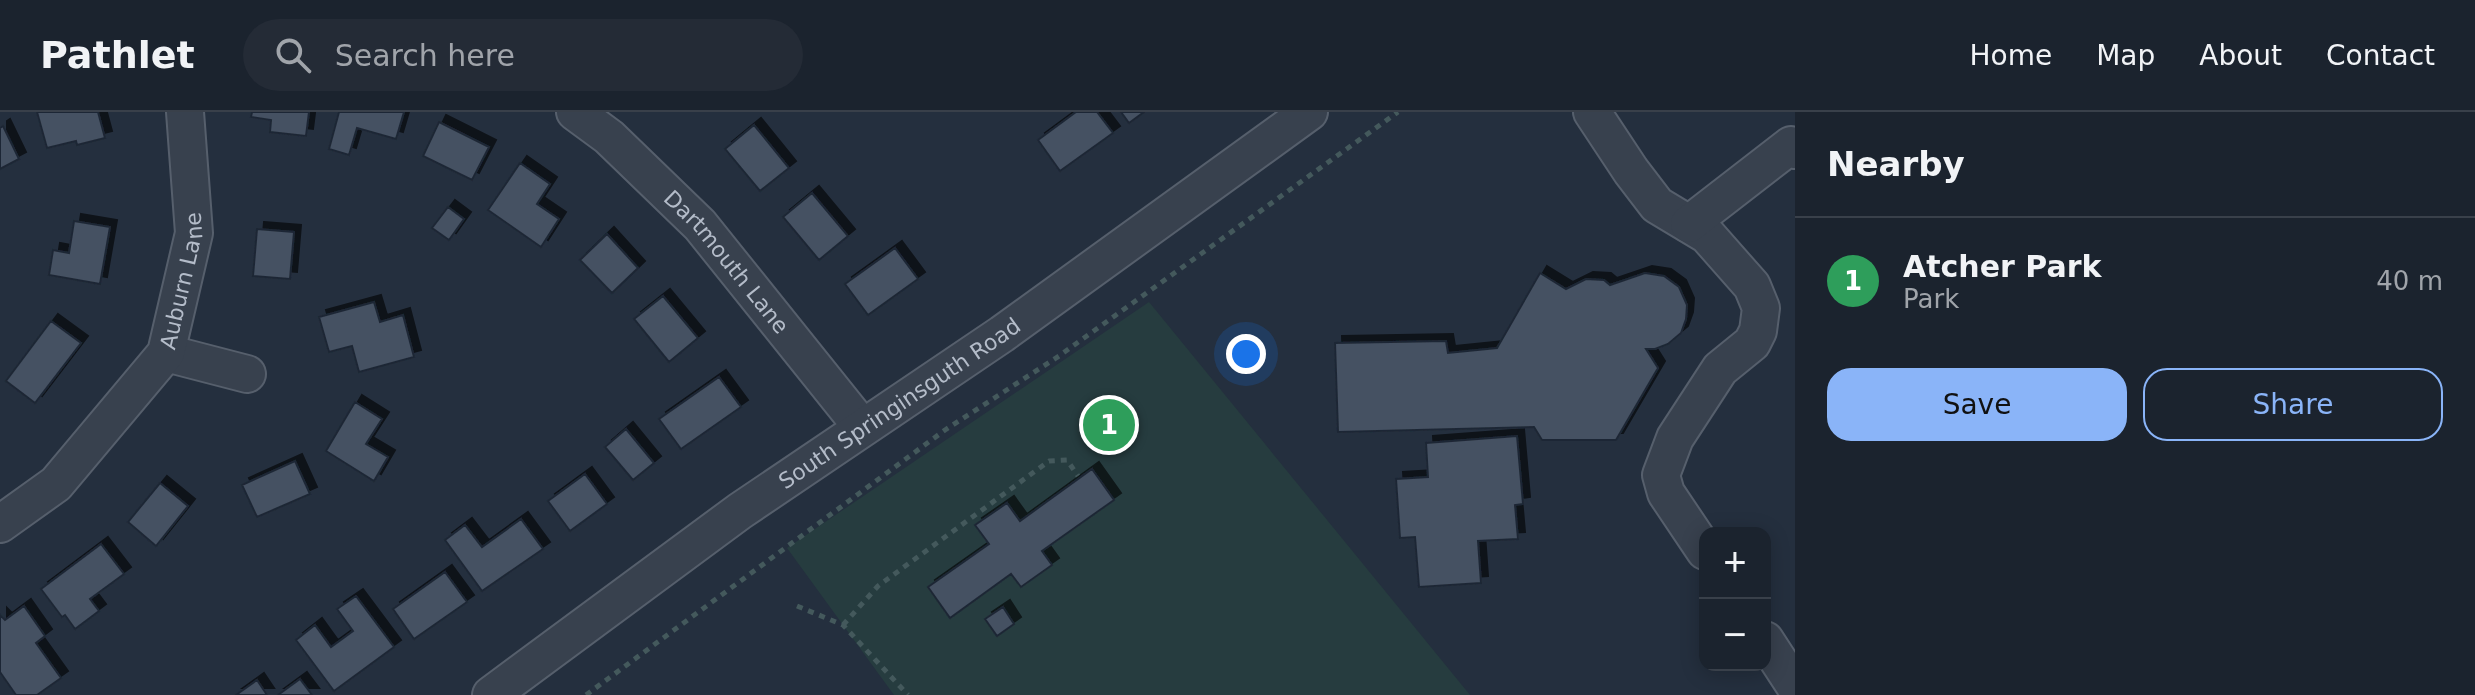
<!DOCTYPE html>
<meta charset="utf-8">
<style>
body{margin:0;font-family:"DejaVu Sans",sans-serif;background:#242b36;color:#f1f3f6}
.controls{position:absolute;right:24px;bottom:24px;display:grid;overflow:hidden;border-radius:16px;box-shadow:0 4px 20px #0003}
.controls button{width:72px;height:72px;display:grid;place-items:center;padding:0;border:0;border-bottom:2px solid #39404a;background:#1b232e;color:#f1f3f6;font:40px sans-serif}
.you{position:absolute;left:1246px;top:242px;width:28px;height:28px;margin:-20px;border:6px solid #fff;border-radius:50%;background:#1a73e8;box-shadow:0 0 0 12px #1a73e833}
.badge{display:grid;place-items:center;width:52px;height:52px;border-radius:50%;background:#8ab4f8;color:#fff;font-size:26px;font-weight:700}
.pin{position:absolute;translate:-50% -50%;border:4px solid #fff;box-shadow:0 2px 8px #0006}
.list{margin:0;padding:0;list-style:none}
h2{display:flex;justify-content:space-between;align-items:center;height:104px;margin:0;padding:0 32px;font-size:34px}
h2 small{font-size:26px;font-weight:400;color:#a0a4aa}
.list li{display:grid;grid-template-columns:52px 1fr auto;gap:24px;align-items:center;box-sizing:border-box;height:128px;padding:0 32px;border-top:2px solid #39404a}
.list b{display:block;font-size:30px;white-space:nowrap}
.list p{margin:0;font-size:26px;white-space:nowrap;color:#a0a4aa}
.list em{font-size:26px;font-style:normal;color:#a0a4aa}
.actions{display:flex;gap:16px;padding:24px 32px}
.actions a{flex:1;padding:18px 0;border:2px solid #8ab4f8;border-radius:24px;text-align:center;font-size:28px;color:#8ab4f8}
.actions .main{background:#8ab4f8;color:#111}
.icon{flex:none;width:44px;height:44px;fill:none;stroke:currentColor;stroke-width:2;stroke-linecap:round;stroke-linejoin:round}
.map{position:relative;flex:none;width:1795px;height:583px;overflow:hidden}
header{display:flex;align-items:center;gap:48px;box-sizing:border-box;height:112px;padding:0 40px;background:#1b232e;border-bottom:2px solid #39404a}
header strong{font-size:38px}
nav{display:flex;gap:44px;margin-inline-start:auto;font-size:28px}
.search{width:560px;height:72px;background:#242b36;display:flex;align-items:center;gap:20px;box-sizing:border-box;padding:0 28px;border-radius:44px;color:#a0a4aa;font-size:30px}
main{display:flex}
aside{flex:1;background:#1b232e}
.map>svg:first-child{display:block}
.green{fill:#263c3f}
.building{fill:#455162;stroke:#1f2835;stroke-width:2;filter:url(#shadow)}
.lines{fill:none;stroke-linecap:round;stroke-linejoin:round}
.minor-casing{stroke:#565f6c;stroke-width:40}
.path{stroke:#44595c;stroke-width:5;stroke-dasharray:6 6;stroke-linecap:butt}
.minor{stroke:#38414e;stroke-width:36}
.labels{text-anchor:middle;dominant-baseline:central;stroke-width:8;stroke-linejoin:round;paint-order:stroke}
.street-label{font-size:22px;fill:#b4bcc9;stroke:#1d2633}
</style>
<header>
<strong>Pathlet</strong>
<div class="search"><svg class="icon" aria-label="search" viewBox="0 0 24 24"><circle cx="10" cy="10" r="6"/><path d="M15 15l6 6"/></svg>Search here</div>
<nav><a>Home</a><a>Map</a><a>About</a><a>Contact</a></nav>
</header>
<main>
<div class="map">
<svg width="1795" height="583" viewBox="0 0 1795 583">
<defs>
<filter id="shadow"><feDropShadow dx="7" dy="-7" stdDeviation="0" flood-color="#0009"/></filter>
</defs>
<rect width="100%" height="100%" fill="#242f3e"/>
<path class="green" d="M1149,190L1470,583H894L787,436Z"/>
<path class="building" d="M37,0H98L105,26L77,33L76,29L47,36Z
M252,0H309L306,24L270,20L271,8L251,5Z
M339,0H404L396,27L357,16L349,43L329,37Z
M1076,0H1097L1113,21L1060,59L1038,28Z
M1121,0H1144L1129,11Z
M439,10L489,35L472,68L423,44Z
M754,13L789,56L760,79L725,37Z
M3,14L19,47L0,57V16Z
M520,51L550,72L537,92L559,107L541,135L488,98Z
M812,81L848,124L819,148L783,105Z
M448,95L464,107L449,128L432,116Z
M74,109L110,115L100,172L49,163L53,138L69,141Z
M257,117L294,120L290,167L253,164Z
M607,122L638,156L612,181L580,148Z
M895,136L918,167L868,203L845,172Z
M1540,161L1566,177L1586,167L1604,168L1610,173L1645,161L1664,164L1679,175L1687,193L1686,207L1681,221L1668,232L1655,237H1646L1658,256L1616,328H1542L1534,315L1338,320L1335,231L1446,229L1448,241L1497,236Z
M663,184L698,226L669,250L634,207Z
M374,190L380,210L403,203L414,245L359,260L352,234L329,240L319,205Z
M51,209L81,231L35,291L6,269Z
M719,265L741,295L681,337L659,307Z
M355,290L382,307L366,332L388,345L374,369L326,339Z
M626,317L654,351L633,368L605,335Z
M1517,324L1523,392L1515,393L1518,427L1478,429L1481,471L1419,475L1415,425L1400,426L1396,367L1428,365L1426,331Z
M295,349L310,382L257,405L242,373Z
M1092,357L1114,388L1042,439L1052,453L1021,475L1011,462L950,506L928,475L989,432L975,413L1007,391L1020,409Z
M585,362L607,392L570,419L548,389Z
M160,371L188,394L156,434L128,410Z
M521,407L543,437L482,479L445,428L465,413L482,435Z
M101,432L124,462L90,487L99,499L75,517L65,503L62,505L41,477Z
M445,460L467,490L414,527L393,497Z
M356,484L394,535L334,579L296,528L315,513L331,535L353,519L337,497Z
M24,494L45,524L36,531L61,566L37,583H16L0,560V503L5,508Z
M1003,495L1014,512L997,524L985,507Z
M300,567L312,583H278Z
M257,568L267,583H236Z"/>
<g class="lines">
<g class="minor-casing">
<g id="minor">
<path id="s1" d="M575,0L609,25L700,113L862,315"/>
<path d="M1592,0L1631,59L1657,93L1707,123L1752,174L1761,196L1758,219L1752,231L1720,257L1675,326L1661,363L1666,381L1705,439"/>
<path d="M1689,112L1791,33L1795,38"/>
<path d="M166,241L247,262"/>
<path id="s2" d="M0,412L56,372L166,241L194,121L185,0"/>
<path d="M1765,528L1795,574"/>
<path id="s3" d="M491,583L740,399L1002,222L1309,0"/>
</g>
</g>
<path class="path" d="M797,494L843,513L908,583
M843,513L878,474L1049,349L1067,348L1078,364
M586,583L945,318L1059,244L1398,0"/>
<use href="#minor" class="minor"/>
</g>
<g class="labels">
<g class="street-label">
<text stroke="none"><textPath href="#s1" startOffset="214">Dartmouth Lane</textPath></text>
<text stroke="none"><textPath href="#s2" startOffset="314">Auburn Lane</textPath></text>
<text stroke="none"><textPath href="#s3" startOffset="502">South Springinsguth Road</textPath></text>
</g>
</g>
</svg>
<div class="controls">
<button>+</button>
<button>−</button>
</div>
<div class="you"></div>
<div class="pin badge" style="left:1109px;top:313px;background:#2e9e5b">1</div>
</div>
<aside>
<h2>Nearby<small></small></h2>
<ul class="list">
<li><span class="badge" style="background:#2e9e5b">1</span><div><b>Atcher Park</b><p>Park</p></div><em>40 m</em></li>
</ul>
<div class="actions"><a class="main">Save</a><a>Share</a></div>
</aside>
</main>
